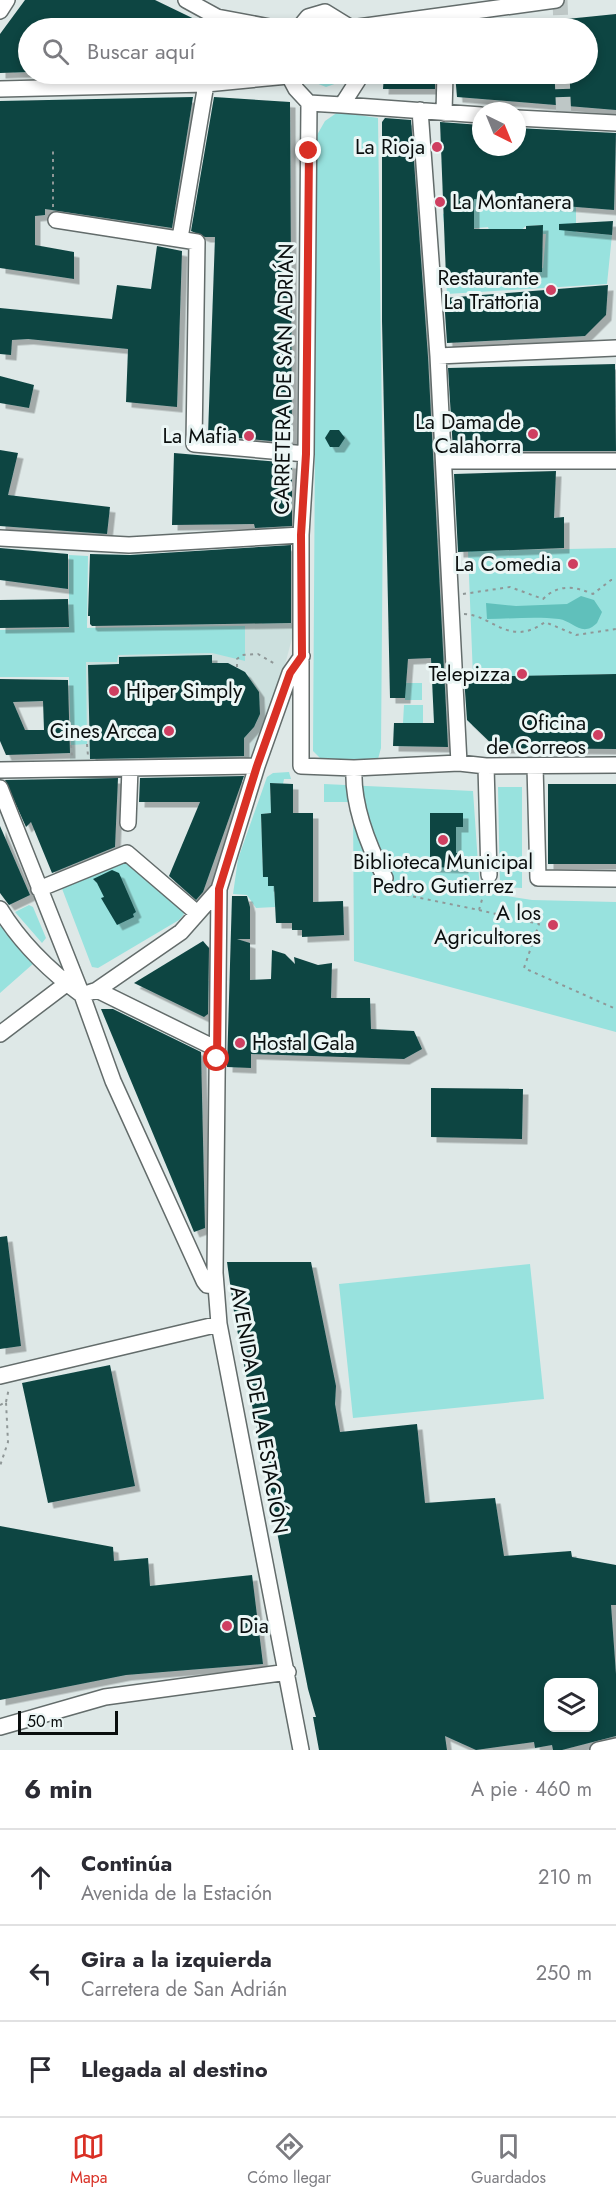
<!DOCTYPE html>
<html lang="es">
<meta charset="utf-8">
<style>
body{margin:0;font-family:Jost,sans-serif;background:#f7f7f7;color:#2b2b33}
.controls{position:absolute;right:18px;bottom:18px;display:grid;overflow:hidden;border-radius:12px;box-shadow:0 3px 9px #0003}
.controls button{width:54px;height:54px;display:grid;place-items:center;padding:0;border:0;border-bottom:2px solid #e1e1e2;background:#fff;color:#2b2b33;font:30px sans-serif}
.compass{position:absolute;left:472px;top:102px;width:54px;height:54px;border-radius:50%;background:#fff;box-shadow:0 3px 9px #0003;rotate:137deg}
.scale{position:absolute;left:18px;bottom:15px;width:100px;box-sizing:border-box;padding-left:6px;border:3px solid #0a0e0e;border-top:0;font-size:16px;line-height:21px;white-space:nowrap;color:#0a0e0e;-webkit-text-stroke:4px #ebf6f5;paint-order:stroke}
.stop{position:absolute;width:18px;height:18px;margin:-14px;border:4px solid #d93025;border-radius:50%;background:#fff}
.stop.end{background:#d93025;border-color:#fff;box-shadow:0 2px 6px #0008}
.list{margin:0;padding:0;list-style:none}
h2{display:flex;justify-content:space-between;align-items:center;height:78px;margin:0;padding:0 24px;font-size:26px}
h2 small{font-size:20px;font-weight:400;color:#7c7c81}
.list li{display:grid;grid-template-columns:39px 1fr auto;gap:18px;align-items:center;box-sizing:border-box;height:96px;padding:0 24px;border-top:2px solid #e1e1e2}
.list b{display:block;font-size:22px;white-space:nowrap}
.list p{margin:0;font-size:20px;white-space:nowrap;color:#7c7c81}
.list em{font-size:20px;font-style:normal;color:#7c7c81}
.icon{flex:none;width:33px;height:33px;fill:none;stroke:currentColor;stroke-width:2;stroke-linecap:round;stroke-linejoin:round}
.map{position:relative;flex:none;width:616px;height:1750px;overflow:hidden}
.search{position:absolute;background:#fff;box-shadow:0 3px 9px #0003;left:18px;right:18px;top:18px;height:66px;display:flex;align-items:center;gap:15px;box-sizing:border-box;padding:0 21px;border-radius:33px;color:#7c7c81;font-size:22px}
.sheet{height:366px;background:#fff}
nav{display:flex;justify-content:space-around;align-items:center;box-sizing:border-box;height:84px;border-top:2px solid #e1e1e2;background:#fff;font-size:16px;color:#7c7c81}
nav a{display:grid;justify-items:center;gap:3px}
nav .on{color:#d93025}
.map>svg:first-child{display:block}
.built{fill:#cce0de}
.green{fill:#98e2de}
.water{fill:#60c0bb}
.building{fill:#0e4543;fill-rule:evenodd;filter:url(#shadow)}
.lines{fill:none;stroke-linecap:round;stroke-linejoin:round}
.minor-tunnel{stroke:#bec7c6;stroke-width:15;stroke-dasharray:15 8;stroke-linecap:butt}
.minor-casing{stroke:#636c6b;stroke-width:18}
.path{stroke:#8f9797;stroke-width:2;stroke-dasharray:3 4.5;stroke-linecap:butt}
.minor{stroke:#fff;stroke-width:15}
.route{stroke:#d93025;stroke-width:8}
.poi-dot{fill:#cf3f61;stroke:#ebf6f5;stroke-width:2}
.labels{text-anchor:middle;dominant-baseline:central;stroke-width:6;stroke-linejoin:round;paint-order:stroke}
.poi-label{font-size:21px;fill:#0a0e0e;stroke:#ebf6f5;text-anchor:end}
.street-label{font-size:21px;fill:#0a0e0e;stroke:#ebf6f5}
</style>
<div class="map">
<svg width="616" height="1750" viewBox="0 0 616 1750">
<defs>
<filter id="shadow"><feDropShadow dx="5.5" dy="5.5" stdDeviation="0" flood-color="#0004"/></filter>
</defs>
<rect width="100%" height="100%" fill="#dee8e7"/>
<path class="built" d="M296,623L286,661L251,758L70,760L69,628Z"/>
<path class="green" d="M306,74H345L340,82L326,87L311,81Z
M338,112L378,118L383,502L381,748L378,759H321L313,751L317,135L325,121Z
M464,198L576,207V232L612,235L607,284L447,294L446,278L540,275V269L543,268L546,234H543V225L526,226L520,231L489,230L488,227L445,231L443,214L474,218Z
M616,548V674L473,677L468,551Z
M69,555L88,556L87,628L245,626V661L212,653L118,655L117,662H86L87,744L71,745L69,677H0V630L69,628Z
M405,683H422V700H405Z
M404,705H423V723H403Z
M289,772L291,779H284L283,784L270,783L271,813L261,814L263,877H268V886H274L275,907L256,908L247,895L233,894L238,859L267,777L273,773Z
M324,784L473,791L480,892L532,900L616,902V1032L354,961L353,802H324Z
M498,787H522V888L500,887Z
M126,861L182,910L184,914L179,920L98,968L92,967L61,886Z
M29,905L33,907L46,938L42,943L15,912Z
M0,926L24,942L34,963L0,993Z
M530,1264L544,1399L353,1418L339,1284Z"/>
<path class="water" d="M581,596L594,600L602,612L597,623C582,638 573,621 559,619C535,616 510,619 487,619L486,603L516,606L567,604Z"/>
<path class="building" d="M25,0H155L213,28H28V72L0,73V34Z
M616,14V110L457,97L455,74H588V28H548L547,21Z
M384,74H435V89H383Z
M193,97L172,228L45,209V215L35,216V245L74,252V279L0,268V101Z
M214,97L290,102L292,443L208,435L215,237H205L191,231Z
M385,118L411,120L428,357L448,747L393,746L394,723H434L431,658L408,659L405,698H390L382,321V122Z
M440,122L481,125V147H517V128L616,133L614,210L474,199V229H526V226L543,225L542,272L446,277Z
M613,221L612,235L559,230V224Z
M157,246L182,251L177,407L126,402L128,349L28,339L12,340L11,355L0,354V308L112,319L117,285L151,289Z
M608,285L606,315L585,336L447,343L444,298Z
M615,364L616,451H453L448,368Z
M0,376L34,385L29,408L0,403Z
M330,430H339L345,438L339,447H330L325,438Z
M0,450L18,453L8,495L110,507L107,534L0,526Z
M174,453L292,463V526L255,528L254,524L172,525Z
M556,471L554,518L564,517V548L458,552L454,474Z
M291,545V623L92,626L90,624V616H88L90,554L130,555Z
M0,548L68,554V589L0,580Z
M68,599L69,627L0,628V600Z
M212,655V663H228L245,672L259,692L260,714L254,727L244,738V756L90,759L88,665L119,664V657Z
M616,674V749L496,748L467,720L464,677Z
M0,679L68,680L70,753L6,755L0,741ZM43,701L44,730H25L13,702Z
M244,776L203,892L196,900L169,876L200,802H139L140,778Z
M118,778L115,847L52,873L31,822L26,827L5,780Z
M270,783L293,784V813H313V902L343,901L344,935L302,937V930H292V923H276L274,886H268V877H263L261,814L271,813Z
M548,784H616V864H548Z
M430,813H463V827H456V853H463V868L430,867Z
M0,826L30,895L9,905L0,893Z
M112,870L119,873L136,912L133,914L134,917L117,925L101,898L104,897L97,883L93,879Z
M232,896H247L250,907V939H237L250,943V980L271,979L272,950L285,954L295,964L294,957L318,965L332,963L331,998H370L371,1029L414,1031L422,1049L404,1059L251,1054V1068L227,1067Z
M203,941L209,948L208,1014L204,1017L134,983Z
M101,1009H113L201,1052L205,1228L194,1232Z
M431,1088L523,1089L522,1139L431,1137Z
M7,1236L21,1346L0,1349V1237Z
M227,1262H311L336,1386L335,1404L340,1432L417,1424L425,1503L495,1498L504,1556L571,1551L572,1557L616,1565V1605H611L616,1674V1736L562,1750H553L552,1745L535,1748L534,1742L476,1750L445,1736L447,1750H319L313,1717H316L308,1689L235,1319ZM549,1683H594V1728H549Z
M110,1365L135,1486L48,1503L22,1383Z
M0,1526L113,1547L114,1561L148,1558L150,1586L252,1575L263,1664L126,1675L0,1700Z"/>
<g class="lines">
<path class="minor-tunnel" d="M560,0L561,28
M562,74L564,120"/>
<g class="minor-casing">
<path id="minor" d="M186,0L217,17L275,28
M0,11L7,0
M299,28L308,17L325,12L351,28
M351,28L556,0
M288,74L296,89L309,103L342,105L358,80L359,74
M0,89L206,84L288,76
M309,103L306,454L301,535V766L354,768L459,763L486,766L616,765
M342,105L481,115
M420,110L438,356L459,763
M444,113L445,74
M517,118L616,123
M56,220L197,242L194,444L306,454
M180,238L206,84
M438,356L616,348
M444,461H616
M0,538L129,545L301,535
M486,766L489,875
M535,766L538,878L616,879
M354,768C352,806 368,845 385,878
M0,770L257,766
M0,788L82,995L113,1081L204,1281L207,1285L215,1286
M128,823L130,768
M39,889L127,853L197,913
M0,909C20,942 51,972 82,995L97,990L181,932L219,889
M97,990L217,1049
M0,1034L66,984
M0,1376L219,1324
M0,1727L105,1697L288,1672
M301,1750L219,1324L215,1273L219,889L257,766L290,673L302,656
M598,1750L616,1746"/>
</g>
<path class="path" d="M53,207V147
M463,594L510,587L543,599C558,584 574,586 593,594L611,580H616
M464,614C493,615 509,648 545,622L576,635L616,629
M237,667V659L242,655L258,654L277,665
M87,744L88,756
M71,745L72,756
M391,892L479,910L485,889
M479,910L539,924L524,968L616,1009
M6,1402L9,1388
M0,1405L6,1402L8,1442L0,1466"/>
<use href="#minor" class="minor"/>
</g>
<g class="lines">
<path class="route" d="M217,1059L219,889L257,766L290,673L302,656L301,535L306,454L309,151"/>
</g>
<g class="poi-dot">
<circle cx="437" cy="147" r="6"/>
<circle cx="440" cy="202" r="6"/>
<circle cx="551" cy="290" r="6"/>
<circle cx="533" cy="434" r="6"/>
<circle cx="249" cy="436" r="6"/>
<circle cx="573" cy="564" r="6"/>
<circle cx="522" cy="674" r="6"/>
<circle cx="114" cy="691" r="6"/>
<circle cx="169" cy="731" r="6"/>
<circle cx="598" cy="735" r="6"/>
<circle cx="443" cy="840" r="6"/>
<circle cx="553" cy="925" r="6"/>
<circle cx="240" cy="1043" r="6"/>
<circle cx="227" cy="1626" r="6"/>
</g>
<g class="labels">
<g class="poi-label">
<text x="425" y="147">La Rioja</text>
<text x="452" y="202" text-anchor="start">La Montanera</text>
<text x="539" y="278">Restaurante<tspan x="539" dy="24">La Trattoria</tspan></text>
<text x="521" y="422">La Dama de<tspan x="521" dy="24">Calahorra</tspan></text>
<text x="237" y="436">La Mafia</text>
<text x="561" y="564">La Comedia</text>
<text x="510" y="674">Telepizza</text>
<text x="126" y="691" text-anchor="start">Hiper Simply</text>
<text x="586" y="723">Oficina<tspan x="586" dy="24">de Correos</tspan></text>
<text x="157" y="731">Cines Arcca</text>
<text x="443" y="862" text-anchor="middle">Biblioteca Municipal<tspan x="443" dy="24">Pedro Gutierrez</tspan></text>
<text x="541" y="913">A los<tspan x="541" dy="24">Agricultores</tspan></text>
<text x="252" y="1043" text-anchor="start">Hostal Gala</text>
<text x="239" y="1626" text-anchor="start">Dia</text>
</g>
<g class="street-label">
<text transform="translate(284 379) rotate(-89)">CARRETERA DE SAN ADRIÁN</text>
<text transform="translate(259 1410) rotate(80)">AVENIDA DE LA ESTACIÓN</text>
</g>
</g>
</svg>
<div class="controls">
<button><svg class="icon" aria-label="layers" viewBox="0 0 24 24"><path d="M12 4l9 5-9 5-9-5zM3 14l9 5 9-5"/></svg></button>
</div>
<svg class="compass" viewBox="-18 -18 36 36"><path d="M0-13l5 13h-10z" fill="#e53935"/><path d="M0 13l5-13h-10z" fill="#7c7c81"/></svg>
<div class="scale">50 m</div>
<div class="stop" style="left:217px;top:1059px"></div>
<div class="stop end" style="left:309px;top:151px"></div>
<div class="search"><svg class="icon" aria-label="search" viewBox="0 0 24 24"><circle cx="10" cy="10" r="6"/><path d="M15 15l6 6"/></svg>Buscar aquí</div>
</div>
<section class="sheet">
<h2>6 min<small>A pie · 460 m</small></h2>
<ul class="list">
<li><svg class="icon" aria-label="ahead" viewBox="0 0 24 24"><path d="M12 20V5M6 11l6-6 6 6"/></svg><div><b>Continúa</b><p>Avenida de la Estación</p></div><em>210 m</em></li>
<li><svg class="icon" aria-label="left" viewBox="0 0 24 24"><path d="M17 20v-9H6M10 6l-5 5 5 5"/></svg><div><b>Gira a la izquierda</b><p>Carretera de San Adrián</p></div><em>250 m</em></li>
<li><svg class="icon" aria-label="arrive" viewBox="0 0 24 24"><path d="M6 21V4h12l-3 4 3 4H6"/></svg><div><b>Llegada al destino</b></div></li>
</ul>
</section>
<nav>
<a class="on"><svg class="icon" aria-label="map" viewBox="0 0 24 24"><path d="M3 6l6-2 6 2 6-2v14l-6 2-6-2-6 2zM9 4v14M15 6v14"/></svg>Mapa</a>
<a><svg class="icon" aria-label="directions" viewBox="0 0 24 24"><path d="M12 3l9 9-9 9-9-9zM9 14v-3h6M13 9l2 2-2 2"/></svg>Cómo llegar</a>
<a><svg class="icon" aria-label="saved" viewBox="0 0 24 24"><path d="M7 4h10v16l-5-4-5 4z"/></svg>Guardados</a>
</nav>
